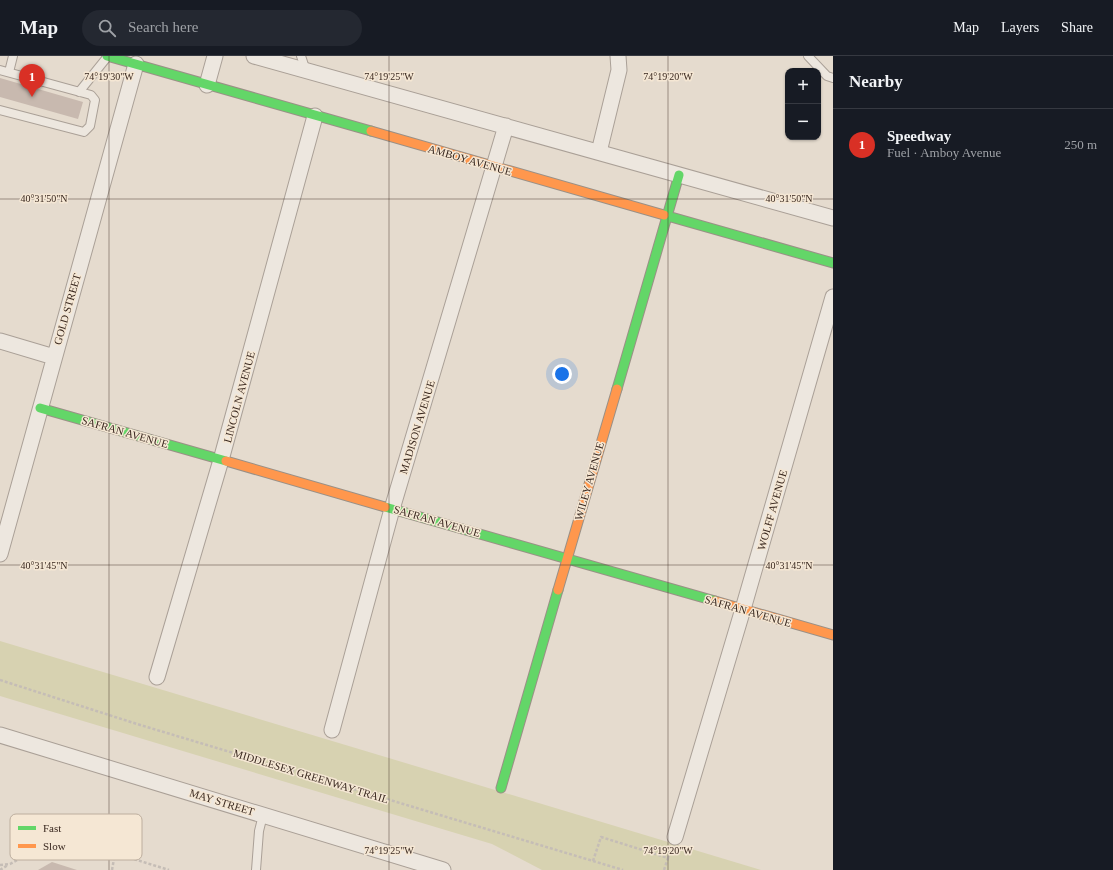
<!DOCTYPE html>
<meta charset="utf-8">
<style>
body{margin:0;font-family:Georgia,serif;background:#242831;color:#f1f3f6}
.controls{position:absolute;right:12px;top:12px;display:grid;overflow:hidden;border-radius:8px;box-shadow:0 1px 3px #0004}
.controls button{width:36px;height:36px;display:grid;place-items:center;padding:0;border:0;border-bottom:1px solid #363941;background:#171b24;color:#f1f3f6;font:20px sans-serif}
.you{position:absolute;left:562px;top:318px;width:14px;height:14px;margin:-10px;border:3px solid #fff;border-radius:50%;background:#1a73e8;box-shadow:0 0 0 6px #1a73e833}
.badge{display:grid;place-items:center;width:26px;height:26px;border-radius:50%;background:#d93025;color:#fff;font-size:13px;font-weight:700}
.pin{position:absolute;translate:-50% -33px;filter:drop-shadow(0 1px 2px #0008)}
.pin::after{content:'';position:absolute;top:21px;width:14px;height:12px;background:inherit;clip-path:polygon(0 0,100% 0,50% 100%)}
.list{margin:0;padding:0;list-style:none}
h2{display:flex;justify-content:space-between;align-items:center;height:52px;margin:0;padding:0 16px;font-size:17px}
h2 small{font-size:13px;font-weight:400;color:#9ea1a6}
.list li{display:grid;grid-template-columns:26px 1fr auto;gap:12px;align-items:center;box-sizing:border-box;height:72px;padding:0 16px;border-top:1px solid #363941}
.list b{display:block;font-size:15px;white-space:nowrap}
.list p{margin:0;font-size:13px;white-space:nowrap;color:#9ea1a6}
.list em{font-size:13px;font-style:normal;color:#9ea1a6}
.icon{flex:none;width:22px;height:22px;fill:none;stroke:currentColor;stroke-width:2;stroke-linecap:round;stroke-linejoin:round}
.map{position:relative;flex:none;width:833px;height:814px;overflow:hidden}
header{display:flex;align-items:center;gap:24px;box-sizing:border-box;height:56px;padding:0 20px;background:#171b24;border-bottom:1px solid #363941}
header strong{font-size:19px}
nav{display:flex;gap:22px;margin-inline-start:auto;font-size:14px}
.search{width:280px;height:36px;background:#242831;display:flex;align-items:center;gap:10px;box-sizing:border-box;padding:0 14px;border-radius:22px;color:#9ea1a6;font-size:15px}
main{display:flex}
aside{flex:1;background:#171b24}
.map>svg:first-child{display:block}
.green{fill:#d7d2b1}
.building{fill:#c8b9af}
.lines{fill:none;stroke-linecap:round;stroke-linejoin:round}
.lane-casing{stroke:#aaa097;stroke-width:10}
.street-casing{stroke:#aaa097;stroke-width:17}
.fast-casing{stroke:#9a9086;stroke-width:11}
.slow-casing{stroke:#9a9086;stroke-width:11}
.path{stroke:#c5bdb6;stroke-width:2.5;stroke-dasharray:3 2;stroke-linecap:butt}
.lane{stroke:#ede7df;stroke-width:8}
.street{stroke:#ede7df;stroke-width:15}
.fast{stroke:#63d668;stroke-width:9}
.slow{stroke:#ff974d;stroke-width:9}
.ticks{fill:none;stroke:#39281f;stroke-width:1;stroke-opacity:0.45}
.labels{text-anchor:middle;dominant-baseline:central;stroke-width:3;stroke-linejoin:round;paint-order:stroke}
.street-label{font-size:11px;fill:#39281f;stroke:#f5e7d4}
.key{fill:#f5e7d4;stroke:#bdae9e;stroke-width:1}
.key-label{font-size:11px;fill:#39281f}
.ticks-label{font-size:10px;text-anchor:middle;fill:#39281f;stroke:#f5e7d4;stroke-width:3;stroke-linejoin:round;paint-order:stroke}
</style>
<header>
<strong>Map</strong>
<div class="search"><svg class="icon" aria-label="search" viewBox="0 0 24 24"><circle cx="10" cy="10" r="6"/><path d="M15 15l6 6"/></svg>Search here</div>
<nav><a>Map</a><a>Layers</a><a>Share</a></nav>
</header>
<main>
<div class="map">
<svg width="833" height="814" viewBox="0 0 833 814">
<rect width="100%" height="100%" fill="#e5dbce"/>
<path class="green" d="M0,585L761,814H542L492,788L0,640Z"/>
<path class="building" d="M0,22L83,46L78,63L0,41Z
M52,806L77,814H38Z"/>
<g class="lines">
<g class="lane-casing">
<path id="lane" d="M301,0L306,15
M808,0L827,20L833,22
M0,14L91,39L95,44L90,70L84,76L0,54
M9,16L13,0
M79,36L108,0
M256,814L259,775L263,759"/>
</g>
<g class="street-casing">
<path id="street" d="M254,0L833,162
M207,29L215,0
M599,96L619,14L618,0
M0,285L54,301
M0,498L136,8
M157,621L221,404L315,60
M332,674L392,453L506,70
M0,679L443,814
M675,781L743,553L833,241"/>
</g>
<g class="fast-casing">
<path id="fast" d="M107,0L371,75
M664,159L833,207
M617,333L679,119
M40,352L226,405
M385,451L715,545
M501,732L558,534"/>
</g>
<g class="slow-casing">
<path id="slow" d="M371,75L664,159
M226,405L385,451
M558,534L617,333
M715,545L833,579"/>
</g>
<path class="path" d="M0,624L137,668L623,814
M593,805L601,781L668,802L670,794
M0,809L10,808L60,780L169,814
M0,814L8,809
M112,814L115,797
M664,814L668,802"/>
<use href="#lane" class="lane"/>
<use href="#street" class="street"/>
<use href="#fast" class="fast"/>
<use href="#slow" class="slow"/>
</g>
<path class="ticks" d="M109,0V814M389,0V814M668,0V814M0,143H833M0,509H833"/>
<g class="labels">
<g class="street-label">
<text transform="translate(470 104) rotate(16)">AMBOY AVENUE</text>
<text transform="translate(67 253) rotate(-74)">GOLD STREET</text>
<text transform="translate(239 341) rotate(-75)">LINCOLN AVENUE</text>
<text transform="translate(417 371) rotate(-73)">MADISON AVENUE</text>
<text transform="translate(125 376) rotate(16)">SAFRAN AVENUE</text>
<text transform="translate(589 425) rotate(-74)">WILEY AVENUE</text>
<text transform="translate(772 454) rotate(-74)">WOLFF AVENUE</text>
<text transform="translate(437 465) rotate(16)">SAFRAN AVENUE</text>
<text transform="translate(748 555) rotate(16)">SAFRAN AVENUE</text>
<text transform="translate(311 720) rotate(17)">MIDDLESEX GREENWAY TRAIL</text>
<text transform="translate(222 746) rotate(17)">MAY STREET</text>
</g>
</g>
<rect x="10" y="758" width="132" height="46" rx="6" class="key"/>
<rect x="18" y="770" width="18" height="4" fill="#63d668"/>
<rect x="18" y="788" width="18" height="4" fill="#ff974d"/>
<g class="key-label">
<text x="43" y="776">Fast</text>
<text x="43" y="794">Slow</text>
</g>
<g class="ticks-label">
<text x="109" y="24">74°19'30"W</text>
<text x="389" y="24">74°19'25"W</text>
<text x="668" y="24">74°19'20"W</text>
<text x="44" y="146">40°31'50"N</text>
<text x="789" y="146">40°31'50"N</text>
<text x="44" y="513">40°31'45"N</text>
<text x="789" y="513">40°31'45"N</text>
<text x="389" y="798">74°19'25"W</text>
<text x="668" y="798">74°19'20"W</text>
</g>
</svg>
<div class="controls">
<button>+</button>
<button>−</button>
</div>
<div class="you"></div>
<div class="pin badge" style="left:32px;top:41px">1</div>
</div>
<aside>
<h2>Nearby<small></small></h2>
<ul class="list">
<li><span class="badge">1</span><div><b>Speedway</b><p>Fuel · Amboy Avenue</p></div><em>250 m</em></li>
</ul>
</aside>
</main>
